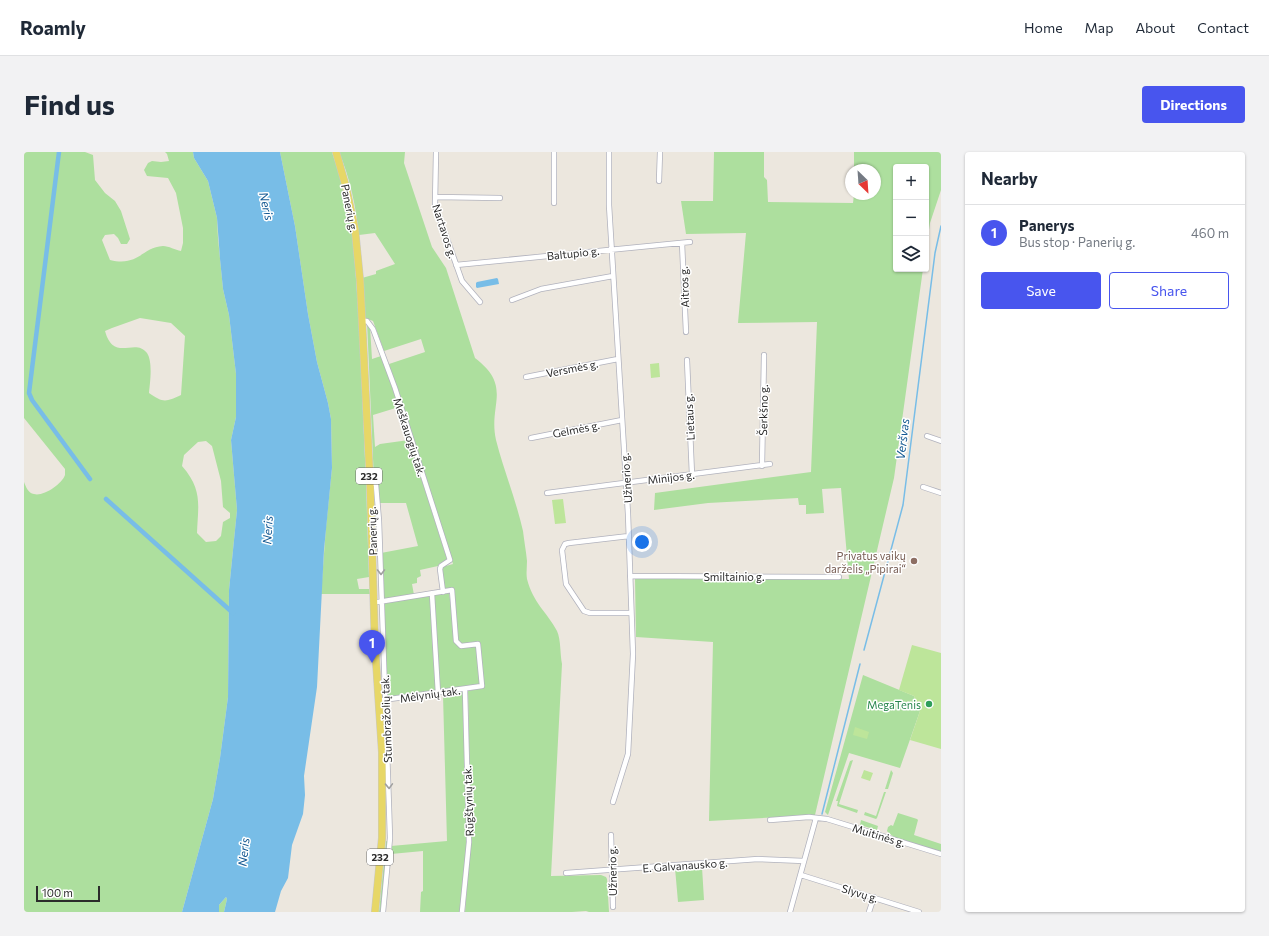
<!DOCTYPE html>
<meta charset="utf-8">
<style>
body{margin:0;font-family:Commissioner,sans-serif;background:#f2f2f3;color:#1f2937}
.controls{position:absolute;right:12px;top:12px;display:grid;overflow:hidden;border-radius:4px;box-shadow:0 1px 3px #0004}
.controls button{width:36px;height:36px;display:grid;place-items:center;padding:0;border:0;border-bottom:1px solid #e0e1e3;background:#fff;color:#1f2937;font:20px sans-serif}
.compass{position:absolute;left:821px;top:12px;width:36px;height:36px;border-radius:50%;background:#fff;box-shadow:0 1px 3px #0004;rotate:155deg}
.scale{position:absolute;left:12px;bottom:10px;width:64px;box-sizing:border-box;padding-left:4px;border:2px solid #2b2b2b;border-top:0;font-size:11px;line-height:14px;white-space:nowrap;color:#2b2b2b;-webkit-text-stroke:3px #fff;paint-order:stroke}
.you{position:absolute;left:618px;top:390px;width:14px;height:14px;margin:-10px;border:3px solid #fff;border-radius:50%;background:#1a73e8;box-shadow:0 0 0 6px #1a73e833}
.badge{display:grid;place-items:center;width:26px;height:26px;border-radius:50%;background:#4855ee;color:#fff;font-size:13px;font-weight:700}
.pin{position:absolute;translate:-50% -33px;filter:drop-shadow(0 1px 2px #0008)}
.pin::after{content:'';position:absolute;top:21px;width:14px;height:12px;background:inherit;clip-path:polygon(0 0,100% 0,50% 100%)}
.list{margin:0;padding:0;list-style:none}
h2{display:flex;justify-content:space-between;align-items:center;height:52px;margin:0;padding:0 16px;font-size:17px}
h2 small{font-size:13px;font-weight:400;color:#747a83}
.list li{display:grid;grid-template-columns:26px 1fr auto;gap:12px;align-items:center;box-sizing:border-box;height:56px;padding:0 16px;border-top:1px solid #e0e1e3}
.list b{display:block;font-size:15px;white-space:nowrap}
.list p{margin:0;font-size:13px;white-space:nowrap;color:#747a83}
.list em{font-size:13px;font-style:normal;color:#747a83}
.actions{display:flex;gap:8px;padding:12px 16px}
.actions a{flex:1;padding:9px 0;border:1px solid #4855ee;border-radius:4px;text-align:center;font-size:14px;color:#4855ee}
.actions .main{background:#4855ee;color:#fff}
.icon{flex:none;width:22px;height:22px;fill:none;stroke:currentColor;stroke-width:2;stroke-linecap:round;stroke-linejoin:round}
.map{position:relative;flex:none;width:917px;height:760px;overflow:hidden;border-radius:4px}
header{display:flex;align-items:center;gap:24px;box-sizing:border-box;height:56px;padding:0 20px;background:#fff;border-bottom:1px solid #e0e1e3}
header strong{font-size:19px}
nav{display:flex;gap:22px;margin-inline-start:auto;font-size:14px}
.intro{display:flex;align-items:center;justify-content:space-between;box-sizing:border-box;height:96px;padding:0 24px}
h1{margin:0;font-size:28px}
.button{padding:10px 18px;border-radius:4px;background:#4855ee;color:#fff;font-size:14px;font-weight:700}
main{display:flex;gap:24px;padding:0 24px}
aside{flex:1;background:#fff;border-radius:4px;box-shadow:0 1px 3px #0004}
.map>svg:first-child{display:block}
.green{fill:#addf9e;fill-rule:evenodd}
.pitch{fill:#bde59a}
.water{fill:#78bde7}
.lines{fill:none;stroke-linecap:round;stroke-linejoin:round}
.stream{stroke:#78bde7;stroke-width:1.5}
.canal{stroke:#78bde7;stroke-width:4.5}
.minor-casing{stroke:#b1b2bd;stroke-width:6}
.primary-casing{stroke:#c8c8c8;stroke-width:8}
.minor{stroke:#fff;stroke-width:4.5}
.primary{stroke:#e7d767;stroke-width:7}
.oneway{stroke:#a0a0a0}
.education-dot{fill:#8d6e63;stroke:#fff;stroke-width:1.5}
.leisure-dot{fill:#2e9e5b;stroke:#fff;stroke-width:1.5}
.labels{text-anchor:middle;dominant-baseline:central;stroke-width:3;stroke-linejoin:round;paint-order:stroke}
.shield{fill:#fff;stroke:#6b6b6b;stroke-width:1}
.shield-label{font-size:10px;font-weight:bold;fill:#2b2b2b}
.street-label{font-size:11px;fill:#2b2b2b;stroke:#fff}
.education-label{font-size:11px;fill:#785e54;stroke:#fff;text-anchor:end}
.leisure-label{font-size:11px;fill:#27864d;stroke:#fff;text-anchor:end}
.water-label{font-size:12px;font-style:italic;fill:#165a93;stroke:#fff}
</style>
<header>
<strong>Roamly</strong>
<nav><a>Home</a><a>Map</a><a>About</a><a>Contact</a></nav>
</header>
<div class="intro"><h1>Find us</h1><a class="button">Directions</a></div>
<main>
<div class="map">
<svg width="917" height="760" viewBox="0 0 917 760">
<rect width="100%" height="100%" fill="#ece7de"/>
<path class="green" d="M0,0H61L69,3L71,28L81,41L91,49L97,59L106,87L103,92H97L94,86L90,82L81,83L78,88L86,108C115,115 118,95 139,94C145,94 151,98 157,99L159,91V76L152,41L144,26L123,24L120,18L124,11L128,9L137,10L145,9L143,2L141,0H169L170,6L184,29L193,66L194,86L199,137L205,163L212,222V265L207,288L213,358L205,438L204,545L196,606L189,647L158,760H0V330C2,335 4,341 10,342C19,345 38,332 41,323C41,321 41,319 41,317L0,266ZM116,166L147,171L161,184L157,243C142,250 139,251 125,241C126,231 129,210 123,201C111,185 90,211 81,179L88,176ZM182,289L188,294L197,329L199,355L206,361V366L199,370L197,384L192,389L182,390L173,381C174,353 179,338 158,314L160,303L174,290Z
M256,0H308L317,28L329,85L335,168L342,330L345,425L333,427L335,437H345L346,442H297L302,375L308,316L307,267L304,251L293,210L284,162L271,74Z
M315,0H381L380,11L408,95L422,116L451,206C489,235 464,252 472,288C480,319 492,348 499,379C500,388 502,399 503,409C503,415 502,421 503,427C509,451 523,460 533,479C537,487 536,504 538,512L527,724L577,723L582,725L583,727L585,760H565L562,759L548,760H441L447,682L444,539L459,535L455,490L436,492L434,490L429,436L420,438L418,415L429,412L365,212L401,200L397,187L360,199L349,169L339,165L338,126L352,122V119L371,112L351,81L335,83C332,55 326,26 315,0Z
M690,0H740V25L743,28L744,50L829,51L830,42H851V18H830V0H917V38L906,71L902,98V15H872V117H899L870,326L791,663L685,669L689,490L612,485L611,426L825,427L817,336L798,337L800,361L782,362V353H775L774,346L684,351L630,358L631,341L787,320L793,170L714,171L722,81L662,82L657,49H689Z
M343,170L346,175L348,207L357,204L375,255L349,263L351,295L356,292L385,288L423,407L422,409L415,412L414,414L396,418L397,424L393,426V431L388,432L390,443L359,448L357,401L394,394L382,351H355L352,330L350,329Z
M350,334H351L356,410L353,401Z
M425,440L432,492L452,493L456,534L415,540L410,443L411,442Z
M406,443L413,540L363,546L359,451Z
M839,523L890,544L896,559L876,616L825,601L804,663L801,660Z
M440,540L444,694L437,760H396L397,740L399,739V699L367,702V694L423,689L419,543L421,542Z
M829,608L815,652L834,658L833,661L813,654L814,649H812L826,609Z
M867,618L869,621L864,637H861Z
M860,640H862L853,666L852,667L840,663L841,660L852,664Z
M874,661L893,667L894,668L890,683L917,692V700C905,696 869,689 863,679L864,675L867,673L869,674Z
M837,668L854,674L853,678L836,673Z
M362,689L364,690L357,760H355Z
M678,715L680,748L654,750L651,716Z
M202,745L203,747L200,760H195V753Z"/>
<path class="pitch" d="M635,211L636,225L627,226L626,212Z
M539,347L542,371L531,372L528,348Z
M888,493L917,501V597L886,588L896,559L890,544L875,538Z
M831,575L845,580L843,587L829,583Z
M840,618L849,621L846,629L837,626Z"/>
<path class="water" d="M169,0H256L271,74L284,162L293,210L304,251L307,267L308,316L300,398L293,535L280,624L281,643L279,662L268,693L264,726L257,739L251,760H200L203,747L202,745L195,753V760H158L189,647L196,606L204,545L205,438L213,358L207,288L212,265V222L205,163L199,137L196,107L193,66L184,29L170,6Z
M473,126L474,127L475,132L453,136L452,135V131L453,130Z"/>
<g class="lines">
<path class="stream" d="M840,498L879,353L911,101L917,74
M798,662L836,512"/>
<path class="canal" d="M35,0L5,241L8,248L66,327
M82,347L209,461"/>
<g class="minor-casing">
<path id="minor" d="M412,0L411,53L438,129L456,150
M585,0V53L604,362L609,502L604,602L589,650
M635,29L636,0
M411,45L476,46
M530,51V0
M658,91L662,180
M432,113L666,90
M488,148L517,137L589,124
M338,169H343L349,177L371,236L426,408L417,414L416,417L419,440
M663,208L668,323
M502,225L594,207
M903,284L917,289
M507,286L598,268
M738,314L740,203
M346,329L352,333L355,369L365,655L366,686L359,760
M899,335L917,341
M523,341L746,312
M605,384L545,391L541,392L538,398L542,432L560,459L566,461H607
M606,424L815,425
M408,442L414,541
M354,450L428,438L432,489L437,494L454,492L458,534L359,548
M746,668L785,665L803,667L917,702
M587,683L589,755
M542,721L734,707L780,709
M777,723L895,760
M438,760L445,690L441,537
M766,760L792,666
M845,760L850,745"/>
</g>
<g class="primary-casing">
<path id="primary" d="M312,0L322,35L331,77L336,128L346,329L351,494L358,600V686L351,760"/>
</g>
<use href="#minor" class="minor"/>
<use href="#primary" class="primary"/>
</g>
<defs><path id="oneway-chevron" d="M-2-3.5L2.5 0L-2 3.5" fill="none" stroke-width="1.6" stroke-linecap="round" stroke-linejoin="round"/></defs>
<g class="oneway">
<use href="#oneway-chevron" transform="translate(357 420) rotate(90)"/>
<use href="#oneway-chevron" transform="translate(365 634) rotate(88)"/>
</g>
<circle class="education-dot" cx="890" cy="409" r="4"/>
<circle class="leisure-dot" cx="905" cy="552" r="4"/>
<g class="labels">
<g class="shield">
<rect x="332" y="316" width="26" height="16" rx="3"/>
<rect x="343" y="697" width="26" height="16" rx="3"/>
</g>
<g class="shield-label">
<text x="345" y="324">232</text>
<text x="356" y="705">232</text>
</g>
<g class="street-label">
<text transform="translate(326 56) rotate(79)">Panerių g.</text>
<text transform="translate(421 79) rotate(72)">Nartavos g.</text>
<text transform="translate(549 101) rotate(-6)">Baltupio g.</text>
<text transform="translate(660 135) rotate(-92)">Aitros g.</text>
<text transform="translate(548 216) rotate(-11)">Versmės g.</text>
<text transform="translate(739 258) rotate(-89)">Šerkšno g.</text>
<text transform="translate(665 265) rotate(-93)">Lietaus g.</text>
<text transform="translate(552 277) rotate(-11)">Gelmės g.</text>
<text transform="translate(386 285) rotate(72)">Meškauogių tak.</text>
<text transform="translate(647 325) rotate(-7)">Minijos g.</text>
<text transform="translate(602 326) rotate(-94)">Užnerio g.</text>
<text transform="translate(348 379) rotate(-92)">Panerių g.</text>
<text x="710" y="424">Smiltainio g.</text>
<text transform="translate(406 542) rotate(-8)">Mėlynių tak.</text>
<text transform="translate(362 567) rotate(-92)">Stumbražolių tak.</text>
<text transform="translate(444 649) rotate(-92)">Rūgštynių tak.</text>
<text transform="translate(855 683) rotate(17)">Muitinės g.</text>
<text transform="translate(661 713) rotate(-4)">E. Galvanausko g.</text>
<text transform="translate(588 719) rotate(-91)">Užnerio g.</text>
<text transform="translate(836 741) rotate(17)">Slyvų g.</text>
</g>
<g class="education-label">
<text x="882" y="403">Privatus vaikų<tspan x="882" dy="13">darželis „Pipirai“</tspan></text>
</g>
<g class="leisure-label">
<text x="897" y="552">MegaTenis</text>
</g>
<g class="water-label">
<text transform="translate(243 54) rotate(77)">Neris</text>
<text transform="translate(878 287) rotate(-83)">Veršvas</text>
<text transform="translate(243 378) rotate(-87)">Neris</text>
<text transform="translate(219 700) rotate(-84)">Neris</text>
</g>
</g>
</svg>
<div class="controls">
<button>+</button>
<button>−</button>
<button><svg class="icon" aria-label="layers" viewBox="0 0 24 24"><path d="M12 4l9 5-9 5-9-5zM3 14l9 5 9-5"/></svg></button>
</div>
<svg class="compass" viewBox="-18 -18 36 36"><path d="M0-13l5 13h-10z" fill="#e53935"/><path d="M0 13l5-13h-10z" fill="#747a83"/></svg>
<div class="scale">100 m</div>
<div class="you"></div>
<div class="pin badge" style="left:348px;top:511px">1</div>
</div>
<aside>
<h2>Nearby<small></small></h2>
<ul class="list">
<li><span class="badge">1</span><div><b>Panerys</b><p>Bus stop · Panerių g.</p></div><em>460 m</em></li>
</ul>
<div class="actions"><a class="main">Save</a><a>Share</a></div>
</aside>
</main>
